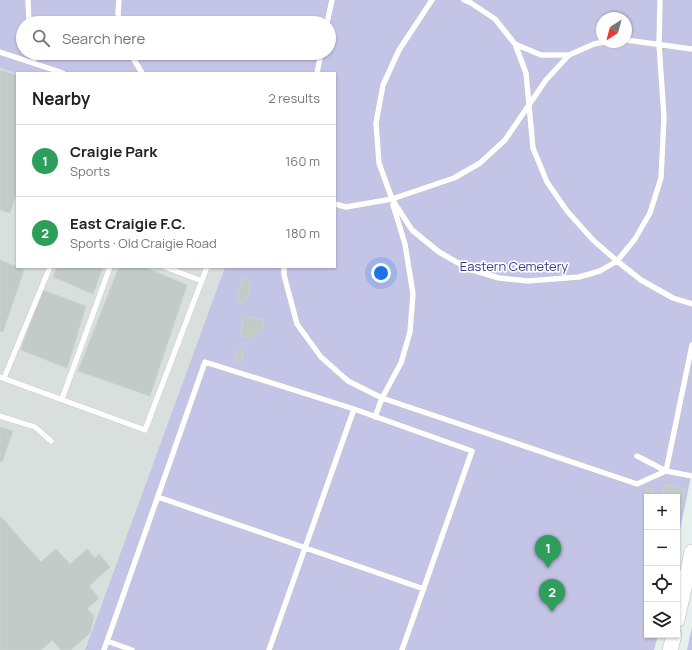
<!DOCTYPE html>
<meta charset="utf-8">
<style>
body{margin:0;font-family:Manrope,sans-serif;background:#f2f2f2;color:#222}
.controls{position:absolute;right:12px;bottom:12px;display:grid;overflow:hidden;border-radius:0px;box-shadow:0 1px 3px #0004}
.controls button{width:36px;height:36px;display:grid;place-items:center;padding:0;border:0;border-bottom:1px solid #e0e0e0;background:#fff;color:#222;font:20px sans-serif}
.compass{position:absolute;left:596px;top:12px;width:36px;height:36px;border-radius:50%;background:#fff;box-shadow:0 1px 3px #0004;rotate:216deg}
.you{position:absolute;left:381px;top:273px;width:14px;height:14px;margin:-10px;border:3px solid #fff;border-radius:50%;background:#1a73e8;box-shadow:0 0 0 6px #1a73e833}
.badge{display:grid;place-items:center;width:26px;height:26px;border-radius:50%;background:#2b7a31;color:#fff;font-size:13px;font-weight:700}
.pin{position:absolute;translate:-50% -33px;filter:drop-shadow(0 1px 2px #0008)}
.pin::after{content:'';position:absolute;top:21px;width:14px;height:12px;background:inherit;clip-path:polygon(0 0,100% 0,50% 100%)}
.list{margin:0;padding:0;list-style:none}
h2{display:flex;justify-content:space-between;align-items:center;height:52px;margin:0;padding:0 16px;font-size:17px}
h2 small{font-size:13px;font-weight:400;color:#767676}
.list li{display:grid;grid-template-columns:26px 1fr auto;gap:12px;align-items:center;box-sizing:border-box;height:72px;padding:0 16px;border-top:1px solid #e0e0e0}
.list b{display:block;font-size:15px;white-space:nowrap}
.list p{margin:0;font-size:13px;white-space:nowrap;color:#767676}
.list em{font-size:13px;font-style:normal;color:#767676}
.icon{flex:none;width:22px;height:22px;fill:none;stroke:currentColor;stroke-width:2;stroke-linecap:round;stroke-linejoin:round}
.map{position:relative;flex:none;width:692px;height:650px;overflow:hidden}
.search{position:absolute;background:#fff;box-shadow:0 1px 3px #0004;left:16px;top:16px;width:320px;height:44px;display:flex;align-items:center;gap:10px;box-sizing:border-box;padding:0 14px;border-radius:22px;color:#767676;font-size:15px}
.panel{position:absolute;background:#fff;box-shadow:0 1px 3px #0004;left:16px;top:72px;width:320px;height:196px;border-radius:0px}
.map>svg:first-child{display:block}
.industrial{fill:#d9dfdd}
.green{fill:#c4c4e6;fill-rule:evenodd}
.building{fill:#c3cbc8;stroke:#c5d4cf}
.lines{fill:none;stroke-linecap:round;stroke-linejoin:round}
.lane-casing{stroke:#bdb7b9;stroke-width:6}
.secondary-casing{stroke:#bfb8bb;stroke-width:16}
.lane{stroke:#fff;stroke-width:5.5}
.secondary{stroke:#fff;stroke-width:15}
.labels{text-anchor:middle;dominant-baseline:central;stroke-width:3.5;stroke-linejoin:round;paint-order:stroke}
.park-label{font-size:13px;fill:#3d398a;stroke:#fff}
</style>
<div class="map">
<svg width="692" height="650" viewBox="0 0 692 650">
<rect width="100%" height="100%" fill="#e6f0ee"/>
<path class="industrial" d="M0,68L17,74V267H225L85,650H0Z"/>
<path class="green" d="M0,0H692V471L677,545V497H647V635H658L654,650H85L225,267H335V73L17,74L0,68ZM602,18H626V42H602ZM23,23H329V53H23Z
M692,627V650H687Z"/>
<path class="building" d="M0,70L17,75V191L10,213L0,210Z
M0,260L24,270L3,332L0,331Z
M57,267H103L93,294L53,277Z
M119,267H144L187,285L150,396L78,371Z
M243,278L251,281L247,299L246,298L244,304L237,301L239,296L236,295Z
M42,290L86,306L67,368L21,350Z
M244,316L264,320L261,333L255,332L254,338L240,336Z
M237,348L244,349L241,363L235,361Z
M0,427L13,431L2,462L0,461Z
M665,484L685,489L680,511H677V497H662Z
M647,488L653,489L652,497H647V501L644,500Z
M0,516L41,562L56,549L70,564L87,549L95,558L99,554L110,567L89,586L99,598L87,609L94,616L90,633L71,650H61L52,640L41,650H0Z"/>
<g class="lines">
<g class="lane-casing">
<path id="lane" d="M28,0L29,23
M119,0L118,14L120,23
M432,0L399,50L383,85L376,123L379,163L392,199L412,230L439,252L469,269L499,278L528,281L579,277L600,271L617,261L635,239L650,213L661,178L664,117L659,44L660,0
M464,0L471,3L495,19L515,44L526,73L533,148L547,182L567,211L593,240L617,261L641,280L673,298L692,304
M327,23L332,0
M626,40L692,49
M515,44L541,55H569
M0,52L63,73
M33,53L34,63
M130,53L142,73
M317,73L321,53
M335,204L346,207L392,199L454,178L480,163L505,140L546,80L569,55L594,44L604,42
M165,267L202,281
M284,267V275L297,324L321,357L348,381L382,398L637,484L666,471L692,345
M0,377L145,430L207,267
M4,378L50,267
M62,399L110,267
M0,416L35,427L51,441
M375,417L382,398L401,363L410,332L413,294L405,244L393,205
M637,456L666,471L692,476
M158,497L424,589
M107,641L132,650
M104,650L205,362L354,409L472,451L402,650
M269,650L354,409"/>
</g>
<g class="secondary-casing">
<path id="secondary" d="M677,620L692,552
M670,650L674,635"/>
</g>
<use href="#lane" class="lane"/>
<use href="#secondary" class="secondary"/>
</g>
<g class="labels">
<g class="park-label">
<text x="514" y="266">Eastern Cemetery</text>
</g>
</g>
</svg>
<div class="controls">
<button>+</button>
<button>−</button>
<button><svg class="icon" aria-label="locate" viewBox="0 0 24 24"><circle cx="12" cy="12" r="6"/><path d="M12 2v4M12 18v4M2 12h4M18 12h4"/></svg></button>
<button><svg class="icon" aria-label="layers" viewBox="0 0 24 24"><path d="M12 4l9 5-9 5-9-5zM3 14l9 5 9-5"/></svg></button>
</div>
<svg class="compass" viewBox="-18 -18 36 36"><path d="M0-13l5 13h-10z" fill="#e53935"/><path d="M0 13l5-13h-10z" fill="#767676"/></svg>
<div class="you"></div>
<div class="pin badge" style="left:548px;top:568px;background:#2e9e5b">1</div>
<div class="pin badge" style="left:552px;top:612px;background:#2e9e5b">2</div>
<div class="search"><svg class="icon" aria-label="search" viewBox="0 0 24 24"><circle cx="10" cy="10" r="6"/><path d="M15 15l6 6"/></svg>Search here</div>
<section class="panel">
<h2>Nearby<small>2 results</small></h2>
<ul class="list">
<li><span class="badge" style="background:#2e9e5b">1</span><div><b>Craigie Park</b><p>Sports</p></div><em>160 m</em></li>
<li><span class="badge" style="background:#2e9e5b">2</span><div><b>East Craigie F.C.</b><p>Sports · Old Craigie Road</p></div><em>180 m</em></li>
</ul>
</section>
</div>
